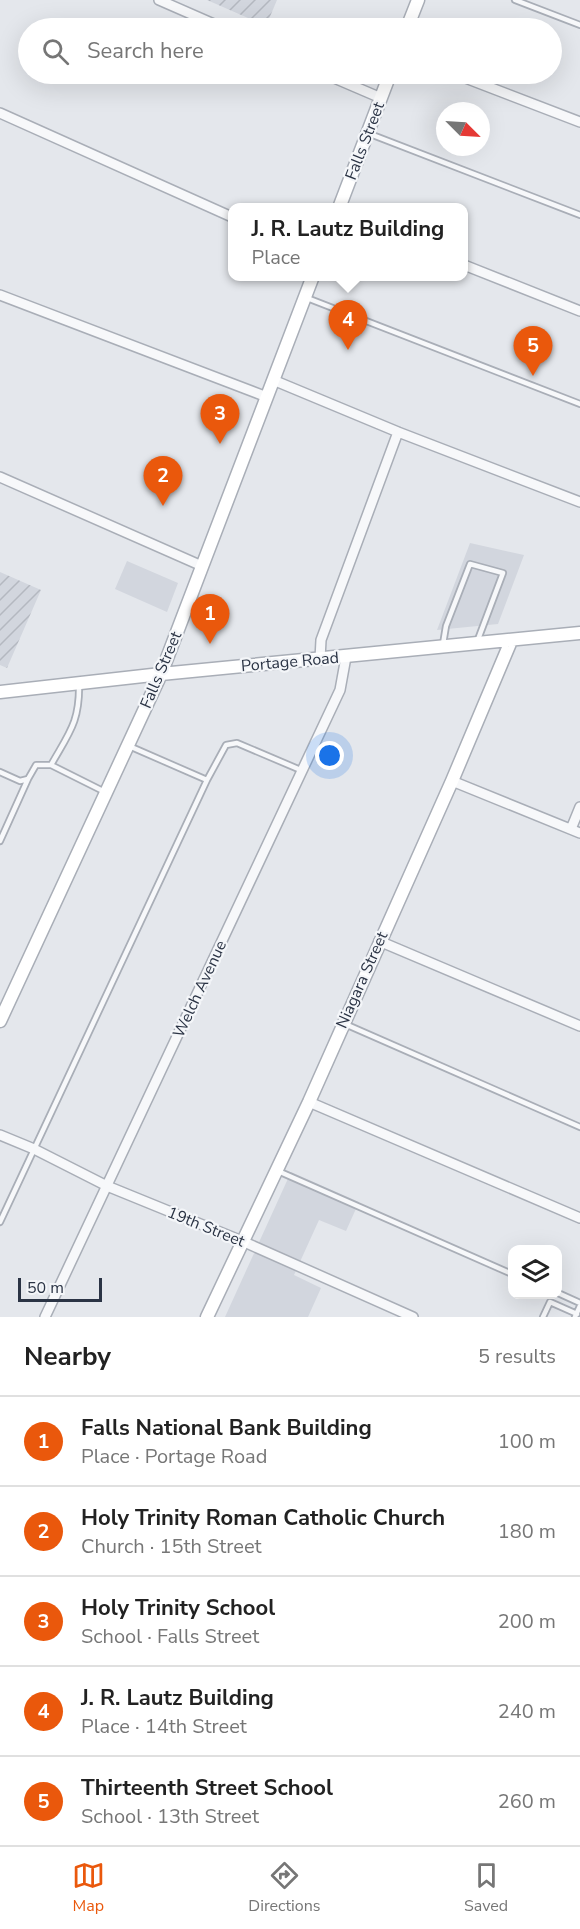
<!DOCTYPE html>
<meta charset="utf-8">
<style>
body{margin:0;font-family:"Nunito Sans",sans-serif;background:#f2f2f2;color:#222}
.controls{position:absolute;right:18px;bottom:18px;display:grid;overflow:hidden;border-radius:12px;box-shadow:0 6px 24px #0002}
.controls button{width:54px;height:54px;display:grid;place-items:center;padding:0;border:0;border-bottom:2px solid #e0e0e0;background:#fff;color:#222;font:30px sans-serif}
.compass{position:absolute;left:436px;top:102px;width:54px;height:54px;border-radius:50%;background:#fff;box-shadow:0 6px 24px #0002;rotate:114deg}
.scale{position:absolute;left:18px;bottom:15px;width:84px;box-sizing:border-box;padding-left:6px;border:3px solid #2b3445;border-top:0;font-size:16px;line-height:21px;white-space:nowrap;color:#2b3445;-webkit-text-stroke:4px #f4f6f9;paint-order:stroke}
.you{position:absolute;left:330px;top:756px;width:21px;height:21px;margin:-15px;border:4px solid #fff;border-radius:50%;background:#1a73e8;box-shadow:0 0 0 9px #1a73e833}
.badge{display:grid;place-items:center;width:39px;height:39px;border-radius:50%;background:#ea580c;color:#fff;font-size:20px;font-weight:700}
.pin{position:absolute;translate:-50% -50px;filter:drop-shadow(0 2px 3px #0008)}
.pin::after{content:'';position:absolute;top:32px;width:21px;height:18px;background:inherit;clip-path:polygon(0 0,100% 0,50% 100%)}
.popup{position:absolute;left:228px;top:203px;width:240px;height:78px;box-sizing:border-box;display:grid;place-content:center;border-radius:12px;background:#fff;filter:drop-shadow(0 2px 4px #0005);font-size:20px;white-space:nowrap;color:#767676}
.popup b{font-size:22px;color:#222}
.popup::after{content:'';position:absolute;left:50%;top:100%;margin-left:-12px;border:12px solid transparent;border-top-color:#fff}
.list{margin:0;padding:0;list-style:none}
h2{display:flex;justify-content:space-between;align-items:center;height:78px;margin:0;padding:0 24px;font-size:26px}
h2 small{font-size:20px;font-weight:400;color:#767676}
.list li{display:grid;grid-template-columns:39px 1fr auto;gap:18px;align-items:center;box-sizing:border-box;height:90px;padding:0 24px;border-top:2px solid #e0e0e0}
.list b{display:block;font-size:22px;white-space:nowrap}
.list p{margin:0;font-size:20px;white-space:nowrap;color:#767676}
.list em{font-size:20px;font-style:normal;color:#767676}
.icon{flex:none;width:33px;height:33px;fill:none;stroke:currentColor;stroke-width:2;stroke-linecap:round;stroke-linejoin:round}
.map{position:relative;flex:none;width:580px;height:1317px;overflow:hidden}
.search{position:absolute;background:#fff;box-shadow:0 6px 24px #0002;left:18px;right:18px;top:18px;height:66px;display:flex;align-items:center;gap:15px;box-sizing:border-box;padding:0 21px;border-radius:33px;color:#767676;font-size:22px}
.sheet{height:528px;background:#fff}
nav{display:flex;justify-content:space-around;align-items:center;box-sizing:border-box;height:84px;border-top:2px solid #e0e0e0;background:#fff;font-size:16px;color:#767676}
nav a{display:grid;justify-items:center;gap:3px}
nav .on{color:#ea580c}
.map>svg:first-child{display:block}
.built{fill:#d2d6de}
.industrial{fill:url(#industrial-furrows)}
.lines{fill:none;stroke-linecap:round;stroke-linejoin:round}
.lane-casing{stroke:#a9aeb7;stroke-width:8}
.street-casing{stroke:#a9aeb7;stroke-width:12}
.secondary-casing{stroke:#a9aeb7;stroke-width:15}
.lane{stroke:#f7f8fa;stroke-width:4.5}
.street{stroke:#f7f8fa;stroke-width:9}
.secondary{stroke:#fff;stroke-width:12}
.labels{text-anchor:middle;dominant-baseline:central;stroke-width:4.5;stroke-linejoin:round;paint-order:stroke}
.street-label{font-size:16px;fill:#2b3445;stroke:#f4f6f9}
</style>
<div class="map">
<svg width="580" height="1317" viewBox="0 0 580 1317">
<defs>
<pattern id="industrial-furrows" width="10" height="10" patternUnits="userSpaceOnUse" patternTransform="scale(1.5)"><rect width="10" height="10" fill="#d2d6de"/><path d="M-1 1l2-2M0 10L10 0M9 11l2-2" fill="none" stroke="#b4b8c0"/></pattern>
</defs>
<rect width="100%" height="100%" fill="#e4e7ec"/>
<path class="built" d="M470,543L524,555L498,624L437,630Z
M127,561L178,583L167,612L115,589Z
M291,1172L359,1202L346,1231L319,1220L294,1275L321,1288L308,1317H225Z"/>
<path class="industrial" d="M207,0H277L266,26Z
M0,572L41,590L7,668L0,665Z"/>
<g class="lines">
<g class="lane-casing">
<path id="lane" d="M515,0L580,25
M370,134L580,215
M307,298L580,404
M443,644L446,626L470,564L503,573L477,642
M129,746L207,780L226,745L237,743L303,771
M51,765C69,733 80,722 79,683
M0,772L20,781L28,779L36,765H51L105,792
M0,841L28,779
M345,1024L580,1127
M278,1171L512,1274
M0,1222L207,780
M558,1293L580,1303
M543,1317L550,1302L577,1314
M575,1317L580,1306"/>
</g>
<g class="street-casing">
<path id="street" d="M159,0L223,28
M325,74L381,98
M455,74L580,122
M0,113L232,217
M464,265L580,311
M0,295L267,397
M273,380L398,432L580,502
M0,477L202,566
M320,659L321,640L398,432
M452,781L580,833
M571,829L580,807
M379,941L580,1026
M309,1102L580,1218
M0,1135L34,1149L107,1186L242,1241L413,1317
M45,1317L340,690L346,657"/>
</g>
<g class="secondary-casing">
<path id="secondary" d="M407,28L418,0
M339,208L390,74
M0,692L161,674L580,633
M0,1021L161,674L313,276
M207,1317L309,1102L452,781L511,641"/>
</g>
<use href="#lane" class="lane"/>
<use href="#street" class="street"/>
<use href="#secondary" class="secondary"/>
</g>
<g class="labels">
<g class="street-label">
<text transform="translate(365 141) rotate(-69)">Falls Street</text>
<text transform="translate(290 662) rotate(-5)">Portage Road</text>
<text transform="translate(161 670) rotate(-67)">Falls Street</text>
<text transform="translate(362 980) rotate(-66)">Niagara Street</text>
<text transform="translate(200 989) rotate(-65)">Welch Avenue</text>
<text transform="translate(206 1227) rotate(22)">19th Street</text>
</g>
</g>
</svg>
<div class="controls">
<button><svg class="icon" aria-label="layers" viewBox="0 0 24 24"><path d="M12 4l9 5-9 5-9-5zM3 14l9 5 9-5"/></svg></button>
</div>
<svg class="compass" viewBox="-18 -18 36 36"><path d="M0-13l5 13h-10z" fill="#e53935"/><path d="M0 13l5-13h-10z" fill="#767676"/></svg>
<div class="scale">50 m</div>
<div class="you"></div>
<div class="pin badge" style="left:210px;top:644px">1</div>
<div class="pin badge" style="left:163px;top:506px">2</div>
<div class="pin badge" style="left:220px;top:444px">3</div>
<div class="pin badge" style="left:348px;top:350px">4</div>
<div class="popup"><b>J. R. Lautz Building</b>Place</div>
<div class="pin badge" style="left:533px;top:376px">5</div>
<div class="search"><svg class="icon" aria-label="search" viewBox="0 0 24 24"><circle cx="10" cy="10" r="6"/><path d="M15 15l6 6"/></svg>Search here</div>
</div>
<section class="sheet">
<h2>Nearby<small>5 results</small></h2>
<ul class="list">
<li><span class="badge">1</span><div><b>Falls National Bank Building</b><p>Place · Portage Road</p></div><em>100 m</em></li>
<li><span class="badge">2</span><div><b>Holy Trinity Roman Catholic Church</b><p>Church · 15th Street</p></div><em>180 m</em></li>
<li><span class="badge">3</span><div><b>Holy Trinity School</b><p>School · Falls Street</p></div><em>200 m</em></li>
<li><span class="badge">4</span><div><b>J. R. Lautz Building</b><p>Place · 14th Street</p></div><em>240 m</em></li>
<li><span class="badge">5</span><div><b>Thirteenth Street School</b><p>School · 13th Street</p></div><em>260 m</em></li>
</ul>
</section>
<nav>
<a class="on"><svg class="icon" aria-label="map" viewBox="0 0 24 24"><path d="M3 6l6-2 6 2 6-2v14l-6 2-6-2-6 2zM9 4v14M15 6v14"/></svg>Map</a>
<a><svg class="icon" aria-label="directions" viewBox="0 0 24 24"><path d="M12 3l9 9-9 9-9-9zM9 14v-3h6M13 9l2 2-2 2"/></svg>Directions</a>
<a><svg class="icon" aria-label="saved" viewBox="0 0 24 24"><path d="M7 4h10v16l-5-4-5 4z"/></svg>Saved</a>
</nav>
